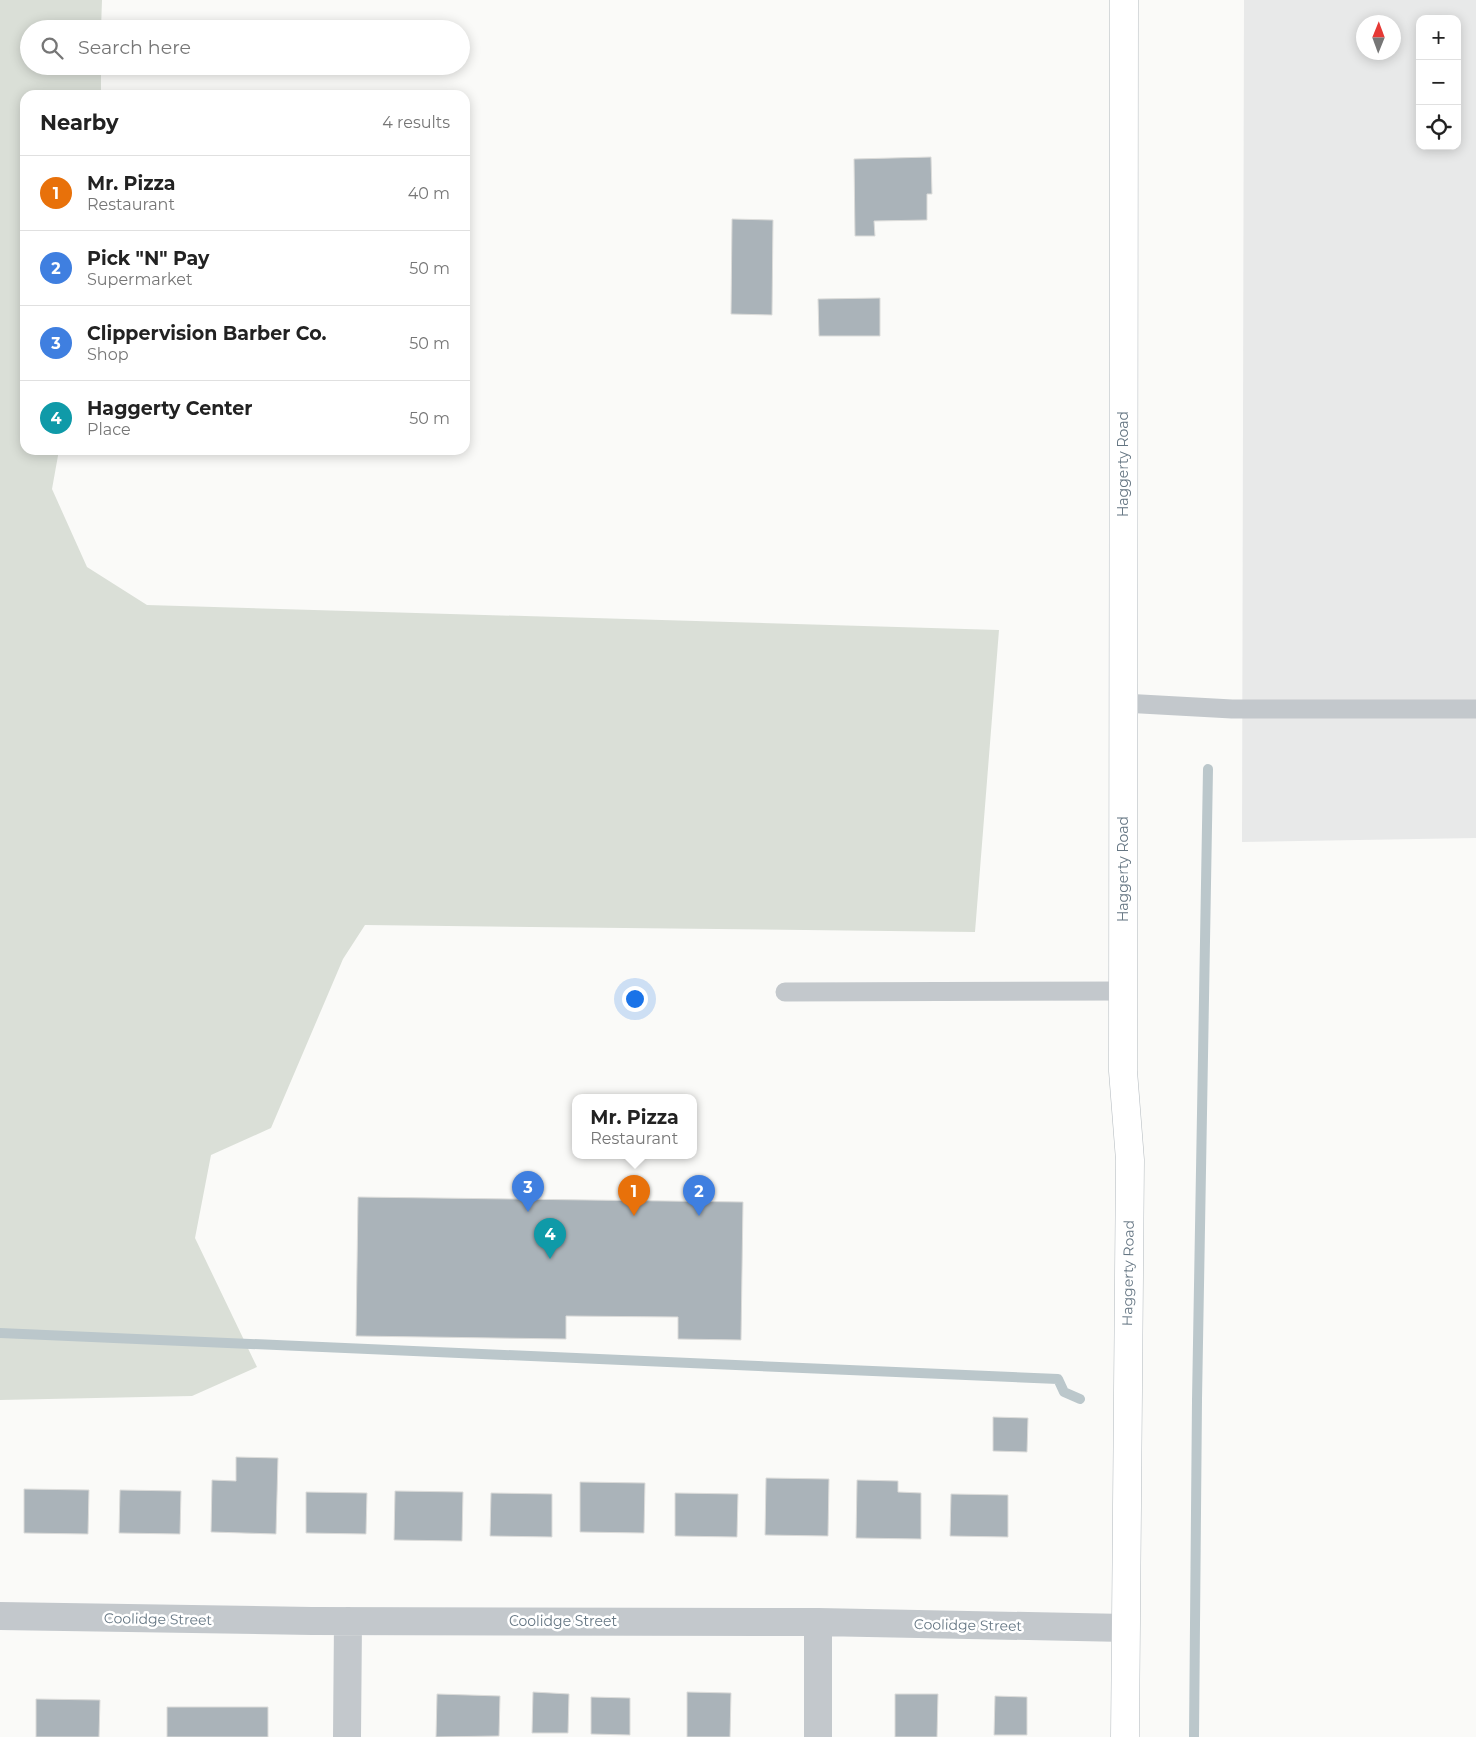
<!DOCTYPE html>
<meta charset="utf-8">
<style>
body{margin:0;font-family:Montserrat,sans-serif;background:#f2f2f2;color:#222}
.controls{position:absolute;right:15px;top:15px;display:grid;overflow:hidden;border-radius:10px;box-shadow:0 2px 12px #0003}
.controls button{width:45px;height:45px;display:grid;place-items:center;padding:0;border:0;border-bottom:1px solid #e0e0e0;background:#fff;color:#222;font:25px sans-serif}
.compass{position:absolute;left:1356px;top:15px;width:45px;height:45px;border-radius:50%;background:#fff;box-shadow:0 2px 12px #0003;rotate:1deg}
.you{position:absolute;left:634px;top:998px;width:18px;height:18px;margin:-12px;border:4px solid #fff;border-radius:50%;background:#1a73e8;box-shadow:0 0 0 8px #1a73e833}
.badge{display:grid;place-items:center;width:32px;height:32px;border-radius:50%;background:#2563eb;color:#fff;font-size:16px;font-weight:700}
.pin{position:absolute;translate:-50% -41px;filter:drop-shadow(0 1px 2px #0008)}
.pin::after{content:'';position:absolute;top:26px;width:18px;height:15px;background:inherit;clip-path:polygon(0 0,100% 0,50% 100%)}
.popup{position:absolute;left:572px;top:1094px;width:125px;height:65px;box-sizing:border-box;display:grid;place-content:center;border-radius:10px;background:#fff;filter:drop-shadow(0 1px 4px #0005);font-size:16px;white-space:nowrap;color:#767676}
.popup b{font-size:19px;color:#222}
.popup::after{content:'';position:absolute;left:50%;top:100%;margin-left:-10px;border:10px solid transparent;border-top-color:#fff}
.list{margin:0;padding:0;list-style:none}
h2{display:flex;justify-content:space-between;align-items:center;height:65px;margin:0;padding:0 20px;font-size:21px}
h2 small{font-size:16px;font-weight:400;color:#767676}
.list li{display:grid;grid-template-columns:32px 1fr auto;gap:15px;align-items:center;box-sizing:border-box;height:75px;padding:0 20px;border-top:1px solid #e0e0e0}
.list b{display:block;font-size:19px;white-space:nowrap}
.list p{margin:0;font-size:16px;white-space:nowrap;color:#767676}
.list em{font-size:16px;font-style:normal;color:#767676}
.icon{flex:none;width:28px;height:28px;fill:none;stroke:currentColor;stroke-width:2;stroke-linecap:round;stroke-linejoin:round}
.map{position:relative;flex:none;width:1476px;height:1737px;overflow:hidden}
.search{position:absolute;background:#fff;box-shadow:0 2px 12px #0003;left:20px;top:20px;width:450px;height:55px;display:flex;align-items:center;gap:12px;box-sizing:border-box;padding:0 18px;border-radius:28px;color:#767676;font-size:19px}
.panel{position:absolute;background:#fff;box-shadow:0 2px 12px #0003;left:20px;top:90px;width:450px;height:365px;border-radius:15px}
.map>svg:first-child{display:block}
.built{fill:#e8e9e9;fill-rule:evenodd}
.green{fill:#dadfd7}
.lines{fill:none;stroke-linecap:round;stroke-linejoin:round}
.stream{stroke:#bbc7cb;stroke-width:10}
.building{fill:#aab3b9;stroke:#dcdcda}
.secondary-casing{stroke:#b3babf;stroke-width:29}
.service{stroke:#c3c8cc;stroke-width:19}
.minor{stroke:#c3c8cc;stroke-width:28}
.secondary{stroke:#fff;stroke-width:28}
.labels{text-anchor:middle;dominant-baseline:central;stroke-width:5;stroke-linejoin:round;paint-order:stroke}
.street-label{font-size:14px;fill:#657683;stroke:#fff}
</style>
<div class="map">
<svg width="1476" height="1737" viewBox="0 0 1476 1737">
<rect width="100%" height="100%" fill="#fafaf8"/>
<path class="built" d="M1244,0H1476V838L1242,842ZM1420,19H1457V146H1420ZM1364,22H1394V52H1364Z"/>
<path class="green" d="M0,0H102L101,29H29V66H101V95H25V450H59L52,489L87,567L147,605L999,630L975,932L365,925L343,959L271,1128L211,1155L195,1238L257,1367L192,1396L0,1400Z"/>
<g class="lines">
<path class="stream" d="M0,1333L1058,1379L1064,1392L1080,1399
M1194,1737L1197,1400L1208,769"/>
</g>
<path class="building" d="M931,157L932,194H927V220L874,221L875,236H855L854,159Z
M732,219L773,220L772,315L731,314Z
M880,298V336H819L818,299Z
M358,1197L743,1202L741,1340L678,1339V1317L566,1316V1339L356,1336Z
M993,1417L1028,1418L1027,1452L993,1451Z
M236,1457L278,1458L276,1534L211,1532L212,1480L236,1481Z
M766,1478L829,1479L828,1536L765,1535Z
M857,1480L898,1481V1492L921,1493V1539L856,1538Z
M580,1482L645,1483L644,1533L580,1532Z
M24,1489L89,1490L88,1534L24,1533Z
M120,1490L181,1491L180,1534L119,1533Z
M395,1491L463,1492L462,1541L394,1540Z
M306,1492L367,1493L366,1534L306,1533Z
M491,1493L552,1494V1537L490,1536Z
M675,1493L738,1494L737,1537L675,1536Z
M951,1494L1008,1495V1537L950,1536Z
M533,1692L569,1694L568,1733H532Z
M687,1692L731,1693L730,1737H687Z
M437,1694L500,1696L499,1736L436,1737Z
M895,1694H938L937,1737H895Z
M995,1696L1027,1697V1735H994Z
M591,1697L630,1698V1735L591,1734Z
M36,1699L100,1700L99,1737H36Z
M167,1707H268V1737H167Z"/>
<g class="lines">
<g class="secondary-casing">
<path id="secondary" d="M1124,0L1123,1071L1130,1160L1125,1737"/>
</g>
<path class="service" d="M1123,703L1232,709H1476
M785,992L1123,991"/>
<path class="minor" d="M0,1616L312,1621L818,1622L1126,1628
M347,1737L348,1621
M818,1737V1622"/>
<use href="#secondary" class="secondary"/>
</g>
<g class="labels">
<g class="street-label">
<text transform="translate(1123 464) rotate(-90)">Haggerty Road</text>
<text transform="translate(1123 869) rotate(-90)">Haggerty Road</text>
<text transform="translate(1128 1273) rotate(-89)">Haggerty Road</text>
<text transform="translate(158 1619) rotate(1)">Coolidge Street</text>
<text x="563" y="1621">Coolidge Street</text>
<text transform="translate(968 1625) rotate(1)">Coolidge Street</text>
</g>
</g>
</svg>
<div class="controls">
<button>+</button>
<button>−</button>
<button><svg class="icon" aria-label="locate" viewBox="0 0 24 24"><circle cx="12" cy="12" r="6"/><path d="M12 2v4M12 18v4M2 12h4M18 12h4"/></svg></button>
</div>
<svg class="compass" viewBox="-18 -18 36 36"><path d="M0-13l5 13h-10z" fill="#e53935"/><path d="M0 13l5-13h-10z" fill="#767676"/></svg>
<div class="you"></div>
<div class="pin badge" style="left:634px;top:1216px;background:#e8710a">1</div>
<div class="popup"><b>Mr. Pizza</b>Restaurant</div>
<div class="pin badge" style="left:699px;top:1216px;background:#3f7fe0">2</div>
<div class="pin badge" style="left:528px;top:1212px;background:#3f7fe0">3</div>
<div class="pin badge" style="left:550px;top:1259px;background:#0f9aa8">4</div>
<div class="search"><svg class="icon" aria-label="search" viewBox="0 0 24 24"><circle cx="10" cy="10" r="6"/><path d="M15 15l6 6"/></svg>Search here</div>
<section class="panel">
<h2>Nearby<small>4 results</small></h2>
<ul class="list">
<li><span class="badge" style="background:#e8710a">1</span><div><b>Mr. Pizza</b><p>Restaurant</p></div><em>40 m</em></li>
<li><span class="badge" style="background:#3f7fe0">2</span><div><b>Pick &quot;N&quot; Pay</b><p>Supermarket</p></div><em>50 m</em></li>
<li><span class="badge" style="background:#3f7fe0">3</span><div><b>Clippervision Barber Co.</b><p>Shop</p></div><em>50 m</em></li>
<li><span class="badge" style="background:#0f9aa8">4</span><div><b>Haggerty Center</b><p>Place</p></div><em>50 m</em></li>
</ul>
</section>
</div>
